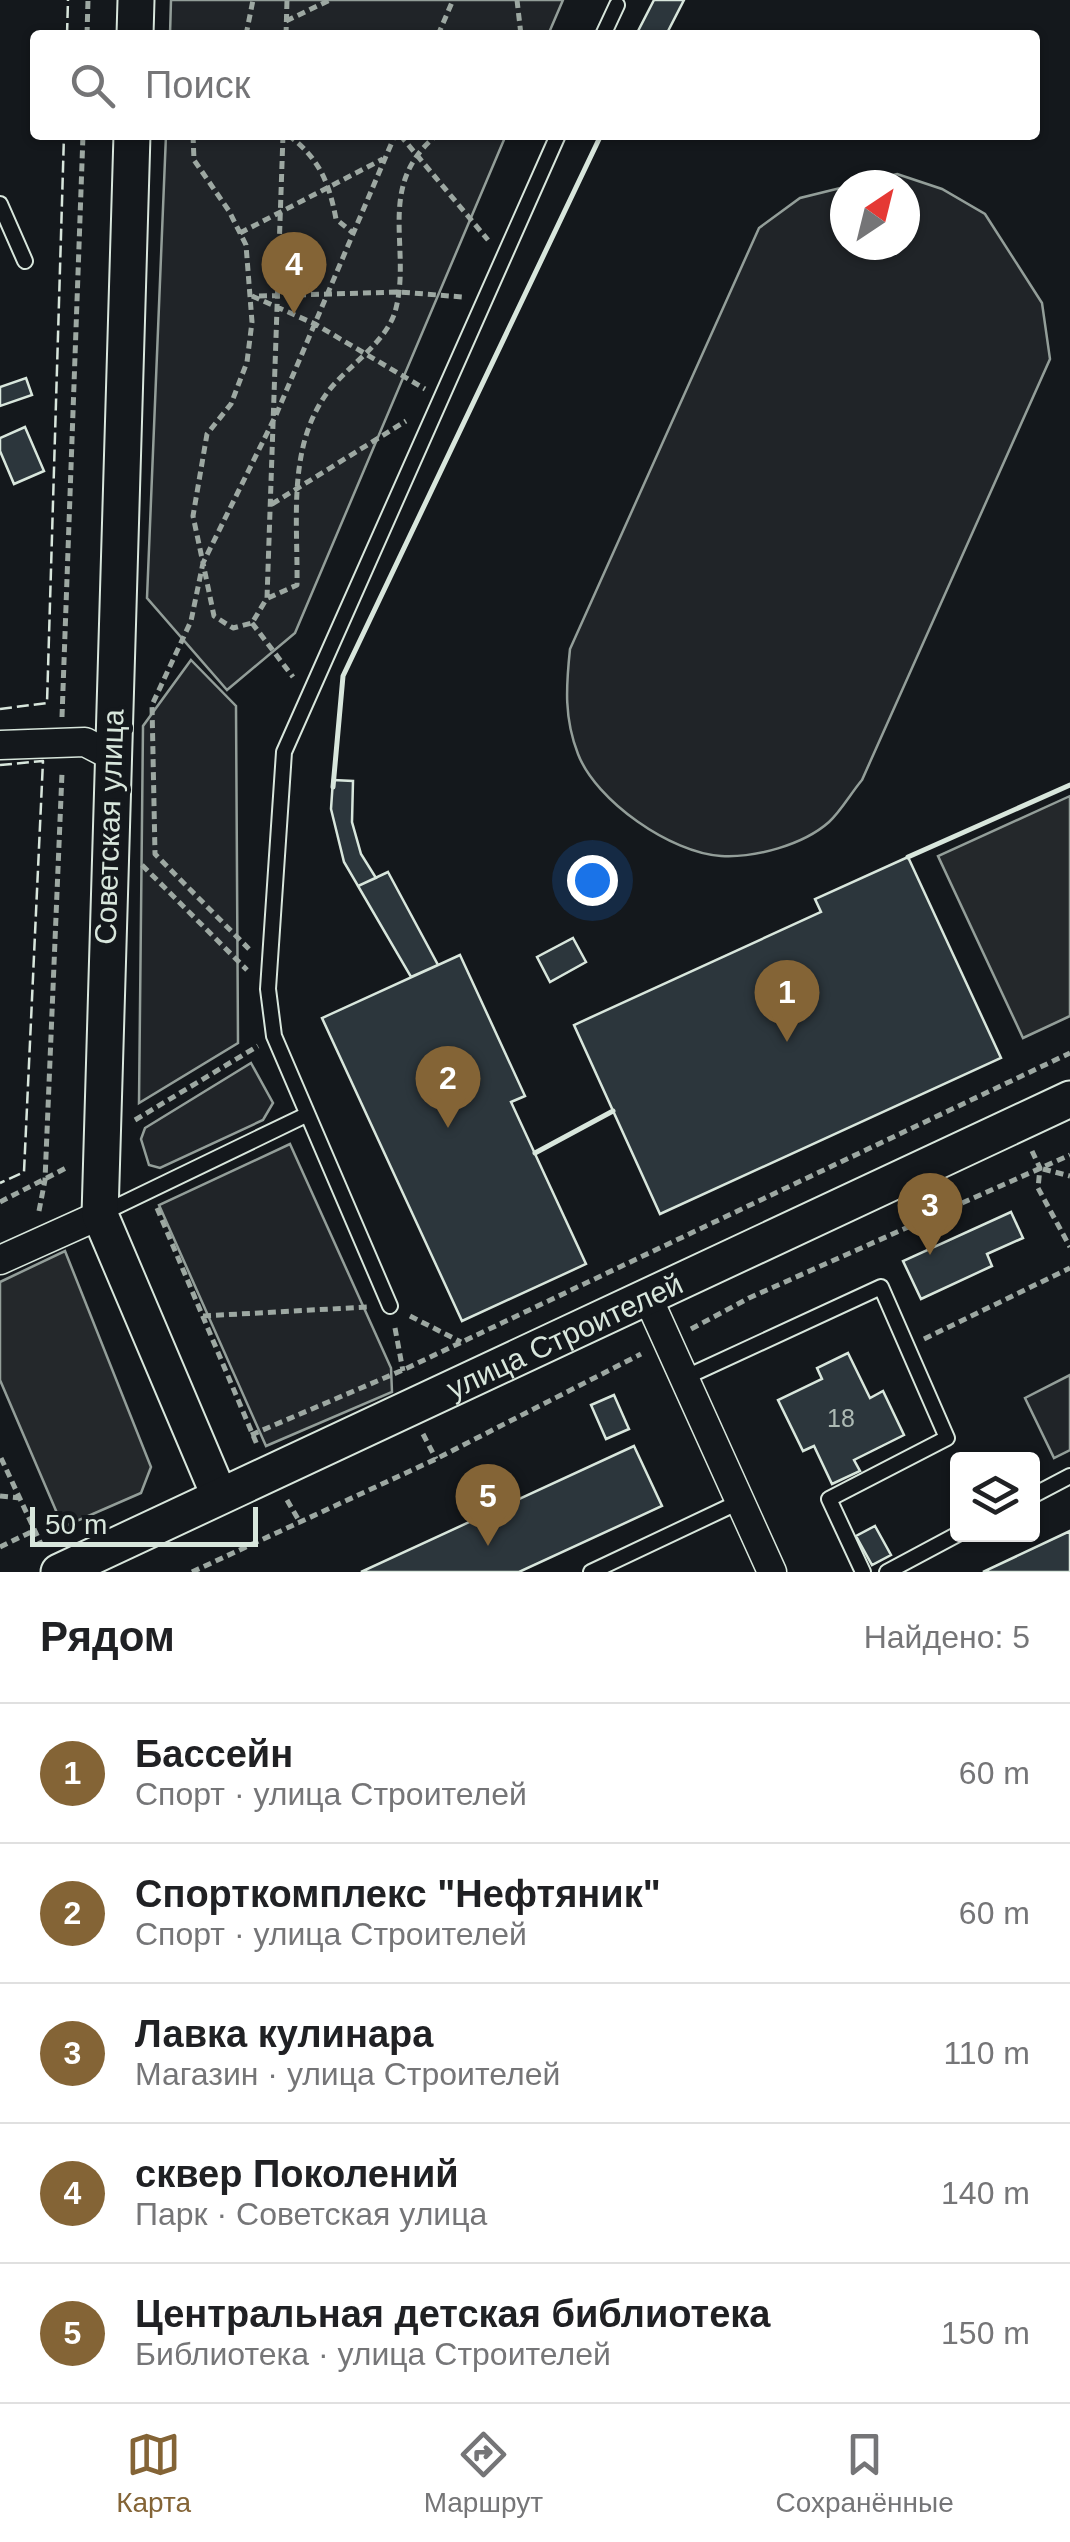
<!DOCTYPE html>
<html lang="ru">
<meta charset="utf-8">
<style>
body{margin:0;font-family:Arial,sans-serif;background:#f2f2f2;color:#202124}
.controls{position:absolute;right:30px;bottom:30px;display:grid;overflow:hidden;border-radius:10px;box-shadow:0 2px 8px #0004}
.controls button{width:90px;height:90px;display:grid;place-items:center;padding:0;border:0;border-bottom:2px solid #e0e0e0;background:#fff;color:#202124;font:50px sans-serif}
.compass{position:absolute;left:830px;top:170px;width:90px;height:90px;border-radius:50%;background:#fff;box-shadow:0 2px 8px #0004;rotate:35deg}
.scale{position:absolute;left:30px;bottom:25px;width:228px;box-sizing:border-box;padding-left:10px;border:5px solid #d8e6dc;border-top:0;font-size:28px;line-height:35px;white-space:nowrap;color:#d8e6dc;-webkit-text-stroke:8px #14181c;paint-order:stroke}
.you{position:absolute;left:592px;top:880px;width:35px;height:35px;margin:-25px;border:8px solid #fff;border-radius:50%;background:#1a73e8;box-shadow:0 0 0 15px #1a73e833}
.badge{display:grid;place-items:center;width:65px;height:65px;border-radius:50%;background:#846436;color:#fff;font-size:32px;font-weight:700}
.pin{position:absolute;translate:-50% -82px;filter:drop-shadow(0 2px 5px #0008)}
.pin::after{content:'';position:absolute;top:52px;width:35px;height:30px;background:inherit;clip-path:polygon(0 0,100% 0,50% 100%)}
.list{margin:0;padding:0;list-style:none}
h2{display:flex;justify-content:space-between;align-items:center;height:130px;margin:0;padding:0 40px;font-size:42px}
h2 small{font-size:32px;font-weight:400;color:#757577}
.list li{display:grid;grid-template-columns:65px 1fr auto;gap:30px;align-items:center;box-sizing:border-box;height:140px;padding:0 40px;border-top:2px solid #e0e0e0}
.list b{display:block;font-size:38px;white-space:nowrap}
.list p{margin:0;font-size:32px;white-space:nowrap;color:#757577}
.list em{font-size:32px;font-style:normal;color:#757577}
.icon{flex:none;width:55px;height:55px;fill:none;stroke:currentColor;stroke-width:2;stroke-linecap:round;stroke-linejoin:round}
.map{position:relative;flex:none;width:1070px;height:1572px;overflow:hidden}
.search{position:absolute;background:#fff;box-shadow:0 2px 8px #0004;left:30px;right:30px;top:30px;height:110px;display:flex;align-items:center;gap:25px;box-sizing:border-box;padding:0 35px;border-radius:10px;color:#757577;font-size:38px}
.sheet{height:830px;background:#fff}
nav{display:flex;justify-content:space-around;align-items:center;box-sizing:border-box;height:140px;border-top:2px solid #e0e0e0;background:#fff;font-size:28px;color:#757577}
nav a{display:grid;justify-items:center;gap:5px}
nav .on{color:#846436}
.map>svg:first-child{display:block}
.green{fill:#202428;stroke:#939e99;stroke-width:2.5;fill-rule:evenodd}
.parking{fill:#24282b;stroke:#939e99;stroke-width:2.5}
.building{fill:#2c363c;stroke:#d8e6dc;stroke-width:2.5}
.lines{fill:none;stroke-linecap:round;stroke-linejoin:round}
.service-casing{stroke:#d8e6dc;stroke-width:18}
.minor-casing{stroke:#d8e6dc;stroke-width:31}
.tertiary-casing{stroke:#d8e6dc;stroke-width:39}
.path{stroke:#9da8a2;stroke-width:5;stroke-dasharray:8 5;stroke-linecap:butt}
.service{stroke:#14181c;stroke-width:14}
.minor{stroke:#14181c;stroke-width:28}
.tertiary{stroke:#14181c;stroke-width:35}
.fence{stroke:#d8e6dc;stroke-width:2.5;stroke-dasharray:12 5;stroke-linecap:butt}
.wall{stroke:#d8e6dc;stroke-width:5}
.labels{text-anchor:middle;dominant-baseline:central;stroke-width:8;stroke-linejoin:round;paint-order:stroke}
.number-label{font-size:25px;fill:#adbab4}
.street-label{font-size:30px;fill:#d8e6dc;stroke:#14181c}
</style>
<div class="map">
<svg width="1070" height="1572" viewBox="0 0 1070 1572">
<rect width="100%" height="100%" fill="#14181c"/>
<path class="green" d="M171,0H563L548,35H170Z
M166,135H506L295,633L227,690L147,598Z
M897,174L942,189L985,214L1042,303L1050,359L862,780C851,793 841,811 829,822C803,845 755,858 721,856C671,853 596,801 578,754C564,718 566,687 570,649L759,228L800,198ZM845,185H905V245H845Z
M191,660L236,706L238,1043L139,1103L143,726Z
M251,1063L273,1103L263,1120L160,1168L149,1165L141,1139L145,1128Z
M290,1144L391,1368L392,1392L266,1446L159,1205Z
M1070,1375V1450L1054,1458L1025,1398Z"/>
<path class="parking" d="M1070,796V1016L1023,1038L938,856Z
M65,1251L151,1467L141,1493L63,1527L0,1380V1282Z"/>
<path class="building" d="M654,0H684L666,35H636Z
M26,378L32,395L0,406V387Z
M25,427L44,471L14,484L0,451V438Z
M333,780L353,781L352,822L361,854L376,878L358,886L344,862L331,809Z
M908,857L1001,1058L660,1214L574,1025L821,912L815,899Z
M388,872L438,965L411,977L358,886Z
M573,938L586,962L550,982L537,957Z
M460,955L525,1096L511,1102L586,1264L462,1321L322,1018Z
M1011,1212L1023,1238L987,1254L992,1266L921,1299L903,1261Z
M848,1353L870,1398L883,1391L904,1435L854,1460L860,1471L832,1484L814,1446L803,1451L778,1400L822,1379L817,1368Z
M614,1395L629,1429L606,1439L591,1405Z
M634,1446L662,1506L519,1572H361Z
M875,1526L891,1555L872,1565L856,1536Z
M1070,1531V1572H983Z"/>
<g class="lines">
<g class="service-casing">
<path id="service" d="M603,35L617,5
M0,204L25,261
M101,1214L306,1115
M390,1306L274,1036L268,989L284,752L558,135
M684,1378L881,1287L947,1438L829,1499L863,1572
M1032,1496L1070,1476
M591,1572L739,1502
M887,1572L958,1534"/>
</g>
<g class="minor-casing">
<path id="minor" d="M0,745L85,742L110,755
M0,1260L100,1215
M648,1298L772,1572"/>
</g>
<g class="tertiary-casing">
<g id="tertiary">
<path d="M135,35L136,0"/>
<path d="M132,135L100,1215L219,1495"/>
<path id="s1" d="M59,1572L1070,1099"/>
</g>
</g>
<path class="path" d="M517,0L521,35
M286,21L330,0
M87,35L88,0
M246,35L253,0
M286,35L287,0
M438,35L453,0
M193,135L194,160L229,211L246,245L252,322L247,362L231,404L207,434L193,516L203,563L191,621L152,705L155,854L249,949
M283,135L267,598L252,623L233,628L214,616L203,563L276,415L395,135
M288,135C319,158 329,182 336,219L353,233
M400,135L488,240
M240,233L383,159
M252,296L315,324L425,389
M259,296L399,292L463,297
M272,504L406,421
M268,598L297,585C298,521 287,448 327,393C346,367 385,344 395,312C413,249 374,186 437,135
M252,623L293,677
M62,717L83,135
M142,865L247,970
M135,1120L258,1046
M1032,1151L1040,1168L1038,1188L1070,1247
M1043,1169L1070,1176
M0,1202L68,1167
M157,1208L258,1447
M39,1211L45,1180L62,773
M203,1316L367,1307
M410,1316L461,1342
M395,1328L403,1371
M691,1329L749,1298L1070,1155
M924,1339L1070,1268
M423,1434L436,1459
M251,1435L403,1370L1070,1053
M1,1458L42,1546
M0,1496L20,1498
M287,1500L301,1524
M0,1547L35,1530
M192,1572L436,1459L641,1354"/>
<use href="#service" class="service"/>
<use href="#minor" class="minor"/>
<use href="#tertiary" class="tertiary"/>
<path class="fence" d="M67,35L68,0
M0,709L47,703L64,135
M0,765L43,761L24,1172L0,1183"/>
<path class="wall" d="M333,787L343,676L601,135
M908,857L1070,785
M535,1153L613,1111"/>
</g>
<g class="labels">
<g class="number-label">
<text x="841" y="1418">18</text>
</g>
<g class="street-label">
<text transform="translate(109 827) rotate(-88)">Советская улица</text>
<text stroke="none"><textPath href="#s1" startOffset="558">улица Строителей</textPath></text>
</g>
</g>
</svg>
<div class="controls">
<button><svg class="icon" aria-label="layers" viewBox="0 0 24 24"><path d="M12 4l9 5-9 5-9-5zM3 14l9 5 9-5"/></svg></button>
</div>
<svg class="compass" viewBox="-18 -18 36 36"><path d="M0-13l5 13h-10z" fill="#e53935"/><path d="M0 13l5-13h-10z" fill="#757577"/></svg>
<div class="scale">50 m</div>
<div class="you"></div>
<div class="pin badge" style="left:787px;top:1042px">1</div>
<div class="pin badge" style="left:448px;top:1128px">2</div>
<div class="pin badge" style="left:930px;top:1255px">3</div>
<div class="pin badge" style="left:294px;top:314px">4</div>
<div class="pin badge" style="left:488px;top:1546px">5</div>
<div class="search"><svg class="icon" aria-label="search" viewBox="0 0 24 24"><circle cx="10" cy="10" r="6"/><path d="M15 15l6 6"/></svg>Поиск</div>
</div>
<section class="sheet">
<h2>Рядом<small>Найдено: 5</small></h2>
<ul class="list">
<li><span class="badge">1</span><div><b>Бассейн</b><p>Спорт · улица Строителей</p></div><em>60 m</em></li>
<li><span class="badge">2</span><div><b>Спорткомплекс &quot;Нефтяник&quot;</b><p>Спорт · улица Строителей</p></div><em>60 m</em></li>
<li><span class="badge">3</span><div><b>Лавка кулинара</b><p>Магазин · улица Строителей</p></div><em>110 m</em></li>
<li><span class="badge">4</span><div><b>сквер Поколений</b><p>Парк · Советская улица</p></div><em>140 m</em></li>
<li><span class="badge">5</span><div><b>Центральная детская библиотека</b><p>Библиотека · улица Строителей</p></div><em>150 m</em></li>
</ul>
</section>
<nav>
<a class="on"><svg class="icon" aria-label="map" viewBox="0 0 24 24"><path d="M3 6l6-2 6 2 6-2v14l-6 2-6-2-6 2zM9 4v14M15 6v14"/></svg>Карта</a>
<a><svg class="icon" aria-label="directions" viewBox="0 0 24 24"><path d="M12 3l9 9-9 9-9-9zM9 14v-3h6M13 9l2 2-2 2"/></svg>Маршрут</a>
<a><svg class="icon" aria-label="saved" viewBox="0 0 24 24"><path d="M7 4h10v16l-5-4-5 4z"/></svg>Сохранённые</a>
</nav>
